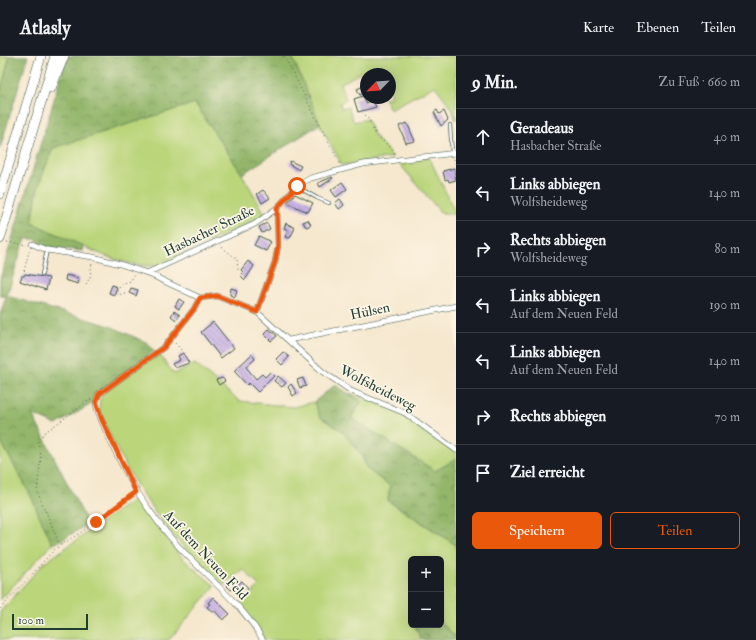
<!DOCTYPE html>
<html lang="de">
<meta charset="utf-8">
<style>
body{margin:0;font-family:"IM FELL Double Pica",serif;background:#242831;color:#f1f3f6}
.controls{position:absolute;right:12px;bottom:12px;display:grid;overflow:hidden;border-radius:6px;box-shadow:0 4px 16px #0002}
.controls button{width:36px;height:36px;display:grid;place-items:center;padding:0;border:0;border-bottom:1px solid #363941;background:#171b24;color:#f1f3f6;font:20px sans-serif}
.compass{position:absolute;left:360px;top:12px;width:36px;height:36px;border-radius:50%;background:#171b24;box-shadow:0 4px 16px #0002;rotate:245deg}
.scale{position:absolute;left:12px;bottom:10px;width:76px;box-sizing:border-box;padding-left:4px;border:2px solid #1f3d34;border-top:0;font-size:11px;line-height:14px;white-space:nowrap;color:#1f3d34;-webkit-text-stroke:3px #fcf5e5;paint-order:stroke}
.stop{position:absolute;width:12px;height:12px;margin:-9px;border:3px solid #ea580c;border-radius:50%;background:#fff}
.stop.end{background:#ea580c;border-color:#fff;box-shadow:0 1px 4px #0008}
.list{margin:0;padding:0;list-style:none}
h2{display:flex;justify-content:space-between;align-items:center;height:52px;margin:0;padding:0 16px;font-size:17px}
h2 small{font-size:13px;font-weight:400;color:#9ea1a6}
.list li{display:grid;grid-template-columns:26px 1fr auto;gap:12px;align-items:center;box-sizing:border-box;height:56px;padding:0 16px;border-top:1px solid #363941}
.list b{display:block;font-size:15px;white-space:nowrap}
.list p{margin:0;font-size:13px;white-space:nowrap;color:#9ea1a6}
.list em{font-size:13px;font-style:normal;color:#9ea1a6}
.actions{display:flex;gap:8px;padding:12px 16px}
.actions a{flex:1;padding:9px 0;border:1px solid #ea580c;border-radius:6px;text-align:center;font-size:14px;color:#ea580c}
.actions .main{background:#ea580c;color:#fff}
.icon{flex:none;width:22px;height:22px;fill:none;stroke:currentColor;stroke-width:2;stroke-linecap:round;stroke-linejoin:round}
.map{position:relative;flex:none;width:456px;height:584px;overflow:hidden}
header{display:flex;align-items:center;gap:24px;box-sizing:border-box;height:56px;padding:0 20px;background:#171b24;border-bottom:1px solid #363941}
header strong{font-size:19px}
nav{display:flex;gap:22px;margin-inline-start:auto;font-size:14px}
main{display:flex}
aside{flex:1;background:#171b24}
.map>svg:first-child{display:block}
.grass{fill:#bad57a;stroke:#6c8957}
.forest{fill:url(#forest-crowns);stroke:#597a4f}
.building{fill:url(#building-back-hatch)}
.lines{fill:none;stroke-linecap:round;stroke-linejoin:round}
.lane-casing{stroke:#3f574b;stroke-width:4}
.street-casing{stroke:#3f574b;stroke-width:6}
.highway-casing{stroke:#3f574b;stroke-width:10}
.path{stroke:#3f574b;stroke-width:1;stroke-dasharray:1 3;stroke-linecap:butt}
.lane{stroke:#fff;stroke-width:2.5}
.street{stroke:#fff;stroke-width:5}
.highway{stroke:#fff;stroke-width:9}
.route{stroke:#ea580c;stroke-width:5}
.labels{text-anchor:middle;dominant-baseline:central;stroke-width:3.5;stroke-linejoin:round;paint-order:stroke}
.street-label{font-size:14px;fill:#1f3d34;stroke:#fcf5e5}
</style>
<header>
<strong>Atlasly</strong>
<nav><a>Karte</a><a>Ebenen</a><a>Teilen</a></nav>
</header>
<main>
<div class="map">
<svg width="456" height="584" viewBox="0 0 456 584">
<defs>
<pattern id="forest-crowns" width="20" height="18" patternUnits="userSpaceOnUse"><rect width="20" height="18" fill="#93b66a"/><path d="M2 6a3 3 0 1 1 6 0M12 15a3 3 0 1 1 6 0" fill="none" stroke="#779558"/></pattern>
<pattern id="building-back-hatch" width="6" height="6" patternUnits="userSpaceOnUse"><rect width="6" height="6" fill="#c6afe4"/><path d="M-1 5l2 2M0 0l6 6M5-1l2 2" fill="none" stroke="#a090ba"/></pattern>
</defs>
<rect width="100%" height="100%" fill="#fcf5e5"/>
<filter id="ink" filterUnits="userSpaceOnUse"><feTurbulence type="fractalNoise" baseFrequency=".025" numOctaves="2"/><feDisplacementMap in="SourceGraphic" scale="8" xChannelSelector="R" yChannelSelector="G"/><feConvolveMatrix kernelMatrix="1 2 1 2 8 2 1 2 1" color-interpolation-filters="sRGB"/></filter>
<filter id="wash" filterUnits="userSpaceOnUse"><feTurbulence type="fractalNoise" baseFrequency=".012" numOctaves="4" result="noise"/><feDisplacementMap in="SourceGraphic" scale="16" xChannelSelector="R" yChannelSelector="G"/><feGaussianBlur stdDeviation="0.9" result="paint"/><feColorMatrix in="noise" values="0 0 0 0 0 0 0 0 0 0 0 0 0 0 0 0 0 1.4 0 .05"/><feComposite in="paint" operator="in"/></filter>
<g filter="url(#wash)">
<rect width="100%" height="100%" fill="#f6e8cf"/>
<path class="grass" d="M0,0H6L9,3L0,38Z
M292,0H456V64L450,50L435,30L390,53L384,42H390V18H372L369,12L340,28L346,43L340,47L342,53L348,51L354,66L367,63L373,78L393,101L342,109L320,69Z
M195,47L242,118L265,158L246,169L158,209C124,216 65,180 32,167L38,131L53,92Z
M429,101L456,158H442L398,106Z
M159,298L174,318L195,308L239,345L293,351L314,346L320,361L342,375L362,400L367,413L390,430L388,445L456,489V581L441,567V503H411V569H414L422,584H266L240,549L259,530L243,513L224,529C213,518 200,509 190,498C151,457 120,407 100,355C99,350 99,345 102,340C109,327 145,307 159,298Z
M350,337L394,354L456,397V405L435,415L351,362L361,346Z
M0,384L30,438L52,488L0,544Z
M136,442L183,503L215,530L169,584H0V556L43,508Z"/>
<path class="forest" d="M6,0H28L0,92V38L9,3Z
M67,0H292L320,68L242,118L195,47L53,92L38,131L32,167L83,190L82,195L43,190L35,183H26L21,194L7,240L110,270L148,287L154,295L101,334L93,347L56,369L32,358L88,468L58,486L52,488L30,438L0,384V259L6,241L0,239V223Z
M335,329L361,345L351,362L435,415L456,403V489L388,444L390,430L367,413L362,399L342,375L320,361L314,346Z
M441,567L456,581V584H422L414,569H441Z"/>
<g id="blocks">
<path class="building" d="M366,29V36L360,39L357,33Z
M363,40L366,47L373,44L376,51L358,56L354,43Z
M437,54L439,58L444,55L448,64L441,70L434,56Z
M407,67L415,85L406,87L399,70Z
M290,105L301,110L299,114L289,108Z
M454,112L456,124L449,126L448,123L445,124L443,115Z
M332,121L333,122L320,131L318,127Z
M342,126L347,133L336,141L331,134Z
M263,134L270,142L262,147L257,138Z
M295,138L313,147L308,156L287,147Z
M340,143L344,149L339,153L335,147Z
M308,164L311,169L306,171L303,166Z
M267,167L270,173L262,177L259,171Z
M286,167L295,172L290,182L285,181L288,174L284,172Z
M259,180L271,186L266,195L254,189Z
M248,205L254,210L245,224L240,219L243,216L241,214Z
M25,218L49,222L46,234L20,225L22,220H24Z
M66,219L79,222L78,228L65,224Z
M112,229L117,231L114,239L109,237Z
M131,232L138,234L136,240L129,237Z
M231,232L237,234L235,241L230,239Z
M179,243L184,246L179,253L175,250Z
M174,255L180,259L176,264L171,260Z
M213,266L234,292L221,302L201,276Z
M269,273L277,280L271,285L264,278Z
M283,296L289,301L282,309L276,303Z
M183,297L189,307L175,312L172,308L180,304L178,300Z
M252,298L255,303L246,311L256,323L262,318L265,321L270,316L274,320L258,336L249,327L247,329L234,315Z
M278,320L286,327L282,331L274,325Z
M222,322L225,325L219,329L216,324Z
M303,322L306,330L300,332L297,324Z
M291,328L297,337L293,340L288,331Z
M235,524L238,528L242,525L248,532L240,538L234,532L231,534L227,530Z
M213,541L230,558L223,564L214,554L213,556L207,551L210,548L208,547Z"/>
</g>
</g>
<g filter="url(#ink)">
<use href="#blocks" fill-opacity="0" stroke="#3f574b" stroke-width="1"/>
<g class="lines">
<g class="lane-casing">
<path id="lane" d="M450,69L452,97
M298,131L317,142L329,147
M42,218L47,194"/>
</g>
<g class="street-casing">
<path id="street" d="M32,188L47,194L93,201L120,208L147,217L200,242L217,240L257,256L323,316L338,326L351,335L405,357L456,394
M147,217L255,168L277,152L297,130L311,122L363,108L456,97
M200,242L194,253L164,291L99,338L96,346L97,353C115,400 138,444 171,482C201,517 240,544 263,584
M257,256L275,206L278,190L277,152
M289,284L456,250"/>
</g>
<g class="highway-casing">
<path id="highway" d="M51,32L64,0
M0,138L41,0
M0,183L55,0"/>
</g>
<path class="path" d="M284,0L340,108
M365,59C371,64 371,72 376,78C382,86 392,89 395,99
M454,103L456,110
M7,186L27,189
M219,189L237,203L238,214
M24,215L30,192
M86,228L90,222L92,206
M125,237L118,239L117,234L121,228L131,225L134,218
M175,287L182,295
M60,489L37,435L41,400L38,386L44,377L91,343
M0,553L55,493L86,473L133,438"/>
<use href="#lane" class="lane"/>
<use href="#street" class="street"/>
<use href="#highway" class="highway"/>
</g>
</g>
<g class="lines" filter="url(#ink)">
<path class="route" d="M96,466L136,436L102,364L96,346L99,338L164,291L194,253L200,242L217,240L257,256L275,206L278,190L277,152L297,130"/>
</g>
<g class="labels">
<g class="street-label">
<text transform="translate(209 175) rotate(-26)">Hasbacher Straße</text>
<text transform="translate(370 255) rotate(-12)">Hülsen</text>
<text transform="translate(378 332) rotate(27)">Wolfsheideweg</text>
<text transform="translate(206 499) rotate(47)">Auf dem Neuen Feld</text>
</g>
</g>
</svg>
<div class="controls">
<button>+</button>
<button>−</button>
</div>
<svg class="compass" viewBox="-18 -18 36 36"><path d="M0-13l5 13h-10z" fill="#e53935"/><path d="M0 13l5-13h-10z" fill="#9ea1a6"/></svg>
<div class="scale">100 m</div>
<div class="stop" style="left:297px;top:130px"></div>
<div class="stop end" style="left:96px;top:466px"></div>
</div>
<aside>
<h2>9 Min.<small>Zu Fuß · 660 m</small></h2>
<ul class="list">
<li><svg class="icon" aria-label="ahead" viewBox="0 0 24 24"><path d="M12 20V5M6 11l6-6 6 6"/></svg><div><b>Geradeaus</b><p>Hasbacher Straße</p></div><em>40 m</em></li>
<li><svg class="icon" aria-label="left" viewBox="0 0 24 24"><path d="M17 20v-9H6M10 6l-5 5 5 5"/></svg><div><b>Links abbiegen</b><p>Wolfsheideweg</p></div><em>140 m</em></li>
<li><svg class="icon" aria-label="right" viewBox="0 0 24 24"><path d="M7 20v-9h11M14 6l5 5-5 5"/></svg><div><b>Rechts abbiegen</b><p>Wolfsheideweg</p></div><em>80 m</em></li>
<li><svg class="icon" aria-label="left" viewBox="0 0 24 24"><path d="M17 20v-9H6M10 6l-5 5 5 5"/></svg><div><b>Links abbiegen</b><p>Auf dem Neuen Feld</p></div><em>190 m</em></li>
<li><svg class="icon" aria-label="left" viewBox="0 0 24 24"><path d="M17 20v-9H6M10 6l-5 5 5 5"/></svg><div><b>Links abbiegen</b><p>Auf dem Neuen Feld</p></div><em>140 m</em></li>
<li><svg class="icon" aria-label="right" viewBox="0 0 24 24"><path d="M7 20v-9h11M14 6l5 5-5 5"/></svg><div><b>Rechts abbiegen</b></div><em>70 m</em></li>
<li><svg class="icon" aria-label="arrive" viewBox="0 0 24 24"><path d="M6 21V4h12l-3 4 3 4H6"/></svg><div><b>Ziel erreicht</b></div></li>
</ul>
<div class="actions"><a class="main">Speichern</a><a>Teilen</a></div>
</aside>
</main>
